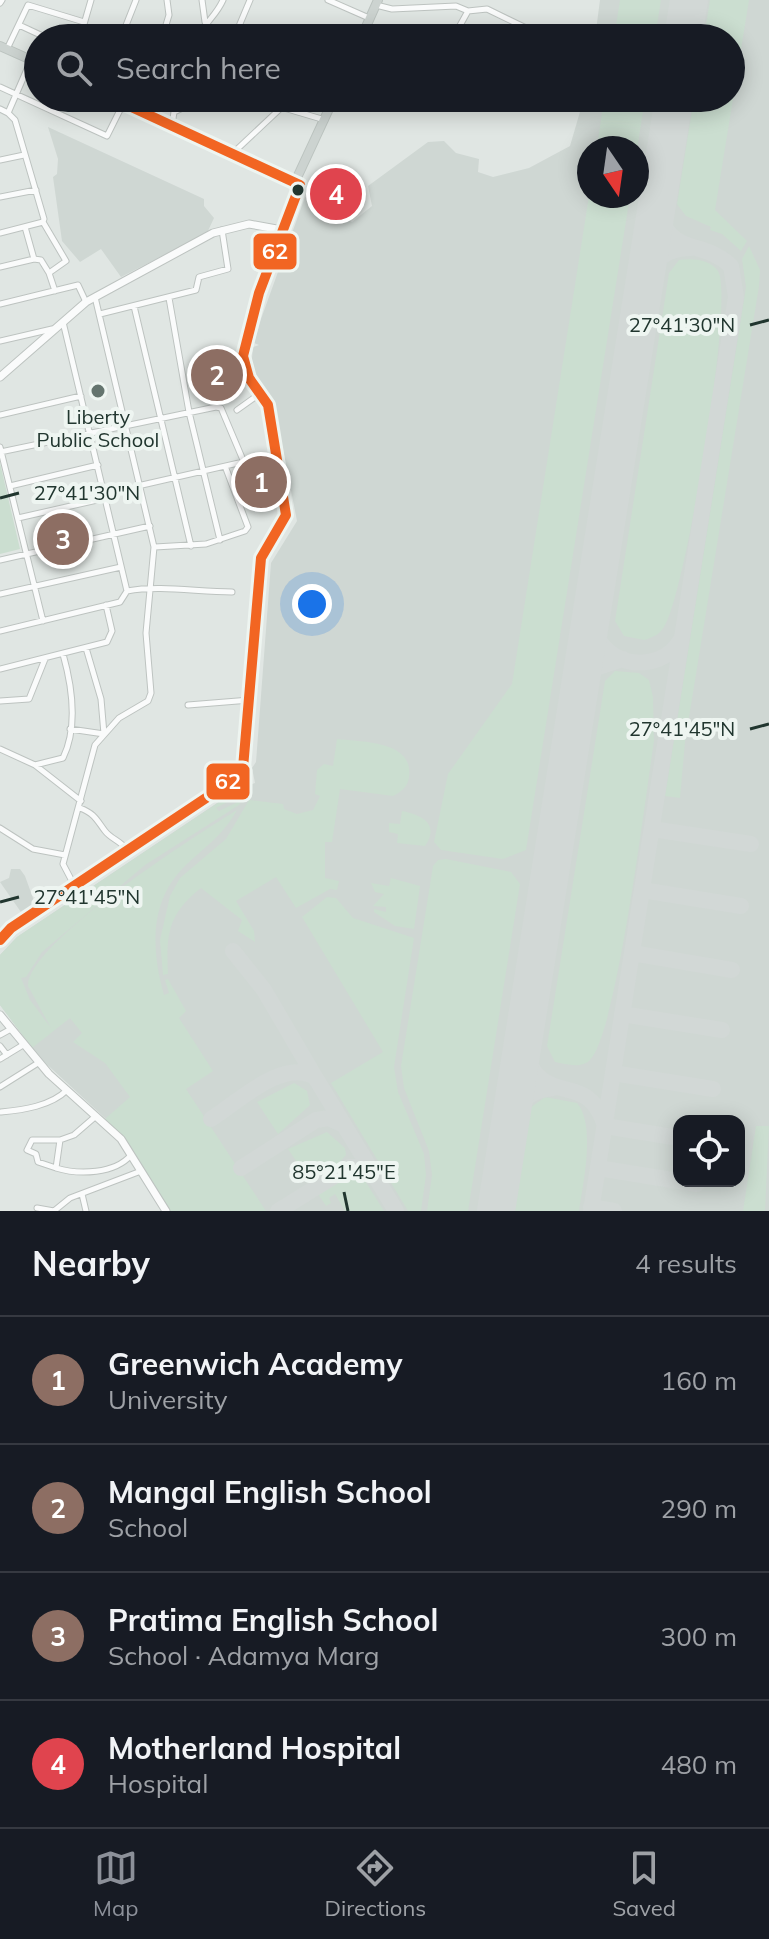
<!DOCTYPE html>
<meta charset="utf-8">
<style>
body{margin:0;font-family:Mulish,sans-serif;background:#242831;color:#f1f3f6}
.controls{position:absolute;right:24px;bottom:24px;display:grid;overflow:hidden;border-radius:16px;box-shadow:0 4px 20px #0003}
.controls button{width:72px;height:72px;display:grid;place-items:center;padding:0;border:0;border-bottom:2px solid #363941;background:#171b24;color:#f1f3f6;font:40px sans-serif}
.compass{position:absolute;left:577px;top:136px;width:72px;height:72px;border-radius:50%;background:#171b24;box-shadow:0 4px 20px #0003;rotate:167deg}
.you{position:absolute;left:312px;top:604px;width:28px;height:28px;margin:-20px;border:6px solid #fff;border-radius:50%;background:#1a73e8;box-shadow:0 0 0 12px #1a73e833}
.badge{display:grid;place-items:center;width:52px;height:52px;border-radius:50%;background:#8c9099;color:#fff;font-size:26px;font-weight:700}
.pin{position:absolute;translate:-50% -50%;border:4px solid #fff;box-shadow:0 2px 8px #0006}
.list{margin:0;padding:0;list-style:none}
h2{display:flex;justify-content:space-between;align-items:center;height:104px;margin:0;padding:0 32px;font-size:34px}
h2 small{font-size:26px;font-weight:400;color:#9ea1a6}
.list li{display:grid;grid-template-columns:52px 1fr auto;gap:24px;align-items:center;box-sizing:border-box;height:128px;padding:0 32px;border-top:2px solid #363941}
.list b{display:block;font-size:30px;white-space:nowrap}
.list p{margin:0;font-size:26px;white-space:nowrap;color:#9ea1a6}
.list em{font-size:26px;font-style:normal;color:#9ea1a6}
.icon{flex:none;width:44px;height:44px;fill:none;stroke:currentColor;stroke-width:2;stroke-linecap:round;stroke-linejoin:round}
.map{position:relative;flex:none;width:769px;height:1211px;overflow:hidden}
.search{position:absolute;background:#171b24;box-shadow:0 4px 20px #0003;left:24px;right:24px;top:24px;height:88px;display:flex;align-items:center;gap:20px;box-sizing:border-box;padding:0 28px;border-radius:44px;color:#9ea1a6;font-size:30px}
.sheet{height:616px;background:#171b24}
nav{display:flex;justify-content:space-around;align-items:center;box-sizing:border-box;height:112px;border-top:2px solid #363941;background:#171b24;font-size:22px;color:#9ea1a6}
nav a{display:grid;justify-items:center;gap:4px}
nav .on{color:#8c9099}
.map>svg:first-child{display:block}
.built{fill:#cfd7d3;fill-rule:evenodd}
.green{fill:#cbded0}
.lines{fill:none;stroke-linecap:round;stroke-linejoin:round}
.taxiway{stroke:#d2d8d6;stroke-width:16}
.runway{stroke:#d2d8d6;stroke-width:38}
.minor-casing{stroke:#bdc3c0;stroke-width:7}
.secondary-casing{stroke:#bdc3c0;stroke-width:9}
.primary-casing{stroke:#bbc3bf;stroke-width:10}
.minor{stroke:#fafbfb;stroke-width:5}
.secondary{stroke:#fafbfb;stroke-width:7}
.primary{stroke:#ccd3d0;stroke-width:8}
.bus-1-casing{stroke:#eef5f1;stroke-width:16}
.bus-1{stroke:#f26522;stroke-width:10}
.ticks{fill:none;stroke:#21362f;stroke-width:3}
.bus-dot{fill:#21362f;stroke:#eef5f1;stroke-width:3}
.poi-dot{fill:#64746e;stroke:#eef5f1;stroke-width:3}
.labels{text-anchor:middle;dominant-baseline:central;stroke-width:8;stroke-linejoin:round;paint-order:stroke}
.poi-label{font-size:20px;fill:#21362f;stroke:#eef5f1}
.ticks-label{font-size:20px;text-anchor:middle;fill:#21362f;stroke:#eef5f1;stroke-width:8;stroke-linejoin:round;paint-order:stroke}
.line-badge{stroke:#eef5f1;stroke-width:3}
.badge-label{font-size:22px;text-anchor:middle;font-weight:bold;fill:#fff}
</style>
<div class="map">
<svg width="769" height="1211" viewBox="0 0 769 1211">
<rect width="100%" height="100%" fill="#e0e6e3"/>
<path class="built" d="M600,0H769V1211H170L119,1131L40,1058L0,1005V955L17,937L238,789L255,783L252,768L256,762L271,563L297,521L276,414L254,381L251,369L253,347L259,345L254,343L261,319L305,197L352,222L372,206L368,186L428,142L444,141L456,153L479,159L478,172L493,177L529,168L570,146L584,98H731V38H595ZM589,148H637V196H589ZM679,1121H739V1181H679Z
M48,127L204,199V206L214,218L207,233L121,277L101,249L80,262L62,241L53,177L57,174L58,159Z
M277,464L283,496L260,504L258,500L249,504L246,497L242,498L237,486L264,477L263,466Z
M11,869H20L25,876L34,901L36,906L23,915L0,882L9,878Z"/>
<path class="green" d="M620,0H661L655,38H614Z
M710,0H749L715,210L747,241L741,251L722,234L710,230L711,227L686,216L677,204L694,98H731V38H704Z
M604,98H645L637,150L597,148Z
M589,196H630L526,850L503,859L441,850L434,842L448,774L512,684Z
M749,246L760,270L759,286L685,742L680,798L665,796L746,287L742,259Z
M679,260C691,258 710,259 718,271C735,298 685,595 664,627C660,634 652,638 644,640L624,636L615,621L669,273Z
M0,463L20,549L0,554Z
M615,671L639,673L649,680L653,697L654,741C646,792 617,1033 590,1060C581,1069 566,1064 555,1062L547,1046L605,681Z
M337,739C361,742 414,740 409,777C408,787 401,792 393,796L340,789L332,842H325V878L339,881L337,890L330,889L296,908L276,877L236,901L254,931L255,942L238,931L242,920L201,888C168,914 166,934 168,974L163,975L160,940L170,896L180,878L226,839L249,800L283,804L284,809L297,814L313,810L320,796L315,794L317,770L324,764L333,766Z
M246,784L242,794L216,808L219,811L242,800L239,805L145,865L42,952L26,977L21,978L30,1000L51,1028L28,986C28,942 198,834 237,810C224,834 206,846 186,865C149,900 151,949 164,995L169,993L165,980L168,979L186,1011L179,1018L213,1071L186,1089L266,1211H170L130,1145L105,1119L130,1097L105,1063L73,1042L82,1033L70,1018L32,1048L0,1005V955L17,937Z
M402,811C422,815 440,824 425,846L397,843L398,834L389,832V823L400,824Z
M446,859L511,872L520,884L468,1211H427L432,1175L429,1151L404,1088L401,1066L433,866L438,860Z
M391,878L420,886L414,929L395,926L374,912V909L386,912V907L373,906L384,894L375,892L371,883L389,886Z
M327,897L336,898L353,918L414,938L394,1067L398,1092L424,1154L426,1175L421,1211H408L331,1083L383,1052L302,917Z
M294,1083L307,1091L310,1105L278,1134L257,1102Z
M545,1097L577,1103C596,1125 583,1184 579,1211H514L530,1108Z
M756,1126H769L765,1211H743Z
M327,1132L345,1148L346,1155L330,1173L312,1185L288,1149Z
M347,1176H362L384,1211H345L335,1194L329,1198L331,1203L326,1206L316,1191Z"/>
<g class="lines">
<path class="taxiway" d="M645,279C655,259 667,248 691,248
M591,619C594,629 596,639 604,647C625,670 664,667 680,641
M580,687L596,668L623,659
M652,829L751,844
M642,890L741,906
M233,951L264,990L315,1077
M632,953L732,970
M622,1014L722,1030
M522,1045C542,1115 586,1065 605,1126L679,1138
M613,1073L713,1089
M211,1119C238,1102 283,1058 315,1077L396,1211
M510,1120C519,1100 532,1090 553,1088
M241,1168L316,1120L329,1118L344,1125
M598,1168L697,1184
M591,1207L614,1211
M278,1211L349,1167H369
M591,1211L736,297L731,266C701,238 678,259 656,213"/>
<path class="runway" d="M683,38L689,0
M496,1211L674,98"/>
<g class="minor-casing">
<path id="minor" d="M202,0L205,22
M328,0L369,18
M0,3L2,0
M376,5L392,9L456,6L468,11L487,9L524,27L529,37
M19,25L47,38
M148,32L161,38
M80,38L91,0
M121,38L136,0
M162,38L169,15L167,0
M198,38C205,22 216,16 223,0
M234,38L250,0
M453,38L468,11
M7,49L28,5L84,22
M0,87L107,136L126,98
M167,98L174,112L172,125
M250,98L325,120
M447,98H448
M0,109L8,113
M174,112L204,98
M232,154L282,107
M0,160L24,155
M0,197L36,190
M43,222L66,261L49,273L55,291
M25,227L34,259L41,260L49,273
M0,233L43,222L44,219L15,120L8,113L31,60
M0,267L34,259
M169,298L189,412L220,540
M0,304L78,285L86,302
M134,306L191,546
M100,314L196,290L199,277L228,269L222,230
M63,322L127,591
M0,341L52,329
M223,386L249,378
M237,410L258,395
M0,415L81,396
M0,447L43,621
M0,452L216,407L221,408L243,460
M142,485L278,454
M10,486L98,465
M18,518L106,498
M155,547L206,544L245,531L248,527L225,466
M0,560L150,526
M0,594L121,567
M0,631L120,602L127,591C161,585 197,592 232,592
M0,669L107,642L112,631L106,605
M0,701L29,699L45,659
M188,705L250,700
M70,729L104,734L101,699L86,648
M0,749L35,765L81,801
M35,765L63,758C78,727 72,686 63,654
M80,808C95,814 96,819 105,831C111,839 121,841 127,850
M0,828L33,849L65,855
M74,885L63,864L95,745L119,718L148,701L151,693L146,633L154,547L95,297
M0,1035L11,1029
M0,1046L7,1055
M0,1059L23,1045
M0,1087L38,1063
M1,1112C23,1110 51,1106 67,1090
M60,1140H32L27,1150L36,1154L38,1162L56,1168L60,1140L74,1135L96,1116
M56,1168C79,1175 115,1174 131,1155
M82,1194L86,1211
M37,1208L54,1211L70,1198L141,1171"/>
</g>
<g class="secondary-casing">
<path id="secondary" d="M0,377L86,302L213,233L249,224L282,230
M0,940L11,928L221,788L243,768L261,558L282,523L287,506L268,405L249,378L243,356L259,293L300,185L295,182
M0,1015L49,1074L121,1139L166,1211"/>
</g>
<g class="primary-casing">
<path id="primary" d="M361,38L378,0
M0,46L38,63
M112,98L295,182L334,98"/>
</g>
<use href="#minor" class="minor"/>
<use href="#secondary" class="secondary"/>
<use href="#primary" class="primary"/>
<g class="bus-1-casing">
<path id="bus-1" d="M0,940L11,928L221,788L243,768L261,558L286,515L268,405L249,378L243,356L259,293L300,185L112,98"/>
</g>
<use href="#bus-1" class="bus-1"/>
</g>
<path class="ticks" d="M750,325L769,320M0,498L19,493M750,729L769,724M0,902L19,897M344,1192L348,1211"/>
<circle class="bus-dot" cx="298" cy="190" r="7"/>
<circle class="poi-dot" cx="98" cy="391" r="8"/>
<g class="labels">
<g class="poi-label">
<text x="98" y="416">Liberty<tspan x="98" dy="23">Public School</tspan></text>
</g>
</g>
<g class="ticks-label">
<text x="682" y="332">27°41'30"N</text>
<text x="87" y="500">27°41'30"N</text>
<text x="682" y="736">27°41'45"N</text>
<text x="87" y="904">27°41'45"N</text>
<text x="344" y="1179">85°21'45"E</text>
</g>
<g class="line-badge">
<rect x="252" y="232" width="46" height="39" rx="8" fill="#f26522"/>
<rect x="205" y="762" width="46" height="39" rx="8" fill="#f26522"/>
</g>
<g class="badge-label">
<text x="275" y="259">62</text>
<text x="228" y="789">62</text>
</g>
</svg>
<div class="controls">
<button><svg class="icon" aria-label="locate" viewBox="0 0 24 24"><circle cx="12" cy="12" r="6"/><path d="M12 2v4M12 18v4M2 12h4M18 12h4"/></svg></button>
</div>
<svg class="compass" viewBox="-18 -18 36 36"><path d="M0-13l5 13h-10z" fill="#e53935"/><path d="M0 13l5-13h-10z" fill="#9ea1a6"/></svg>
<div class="you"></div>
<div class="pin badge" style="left:261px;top:482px;background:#8d6e63">1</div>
<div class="pin badge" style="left:217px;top:375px;background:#8d6e63">2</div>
<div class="pin badge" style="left:63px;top:539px;background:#8d6e63">3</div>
<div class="pin badge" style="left:336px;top:194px;background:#e0444e">4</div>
<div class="search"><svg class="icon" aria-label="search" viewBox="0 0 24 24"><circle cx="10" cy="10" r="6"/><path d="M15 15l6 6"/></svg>Search here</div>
</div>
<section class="sheet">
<h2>Nearby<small>4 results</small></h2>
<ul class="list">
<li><span class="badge" style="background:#8d6e63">1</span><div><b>Greenwich Academy</b><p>University</p></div><em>160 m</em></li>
<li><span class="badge" style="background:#8d6e63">2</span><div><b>Mangal English School</b><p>School</p></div><em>290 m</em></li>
<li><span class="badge" style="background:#8d6e63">3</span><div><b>Pratima English School</b><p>School · Adamya Marg</p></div><em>300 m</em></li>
<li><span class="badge" style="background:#e0444e">4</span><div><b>Motherland Hospital</b><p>Hospital</p></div><em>480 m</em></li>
</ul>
</section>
<nav>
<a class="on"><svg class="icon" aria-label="map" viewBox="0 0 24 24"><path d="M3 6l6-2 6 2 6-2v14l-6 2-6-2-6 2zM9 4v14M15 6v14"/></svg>Map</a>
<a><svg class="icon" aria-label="directions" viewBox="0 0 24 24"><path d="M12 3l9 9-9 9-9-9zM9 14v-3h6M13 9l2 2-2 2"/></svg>Directions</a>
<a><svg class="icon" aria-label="saved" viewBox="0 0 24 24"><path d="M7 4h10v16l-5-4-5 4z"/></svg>Saved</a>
</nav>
